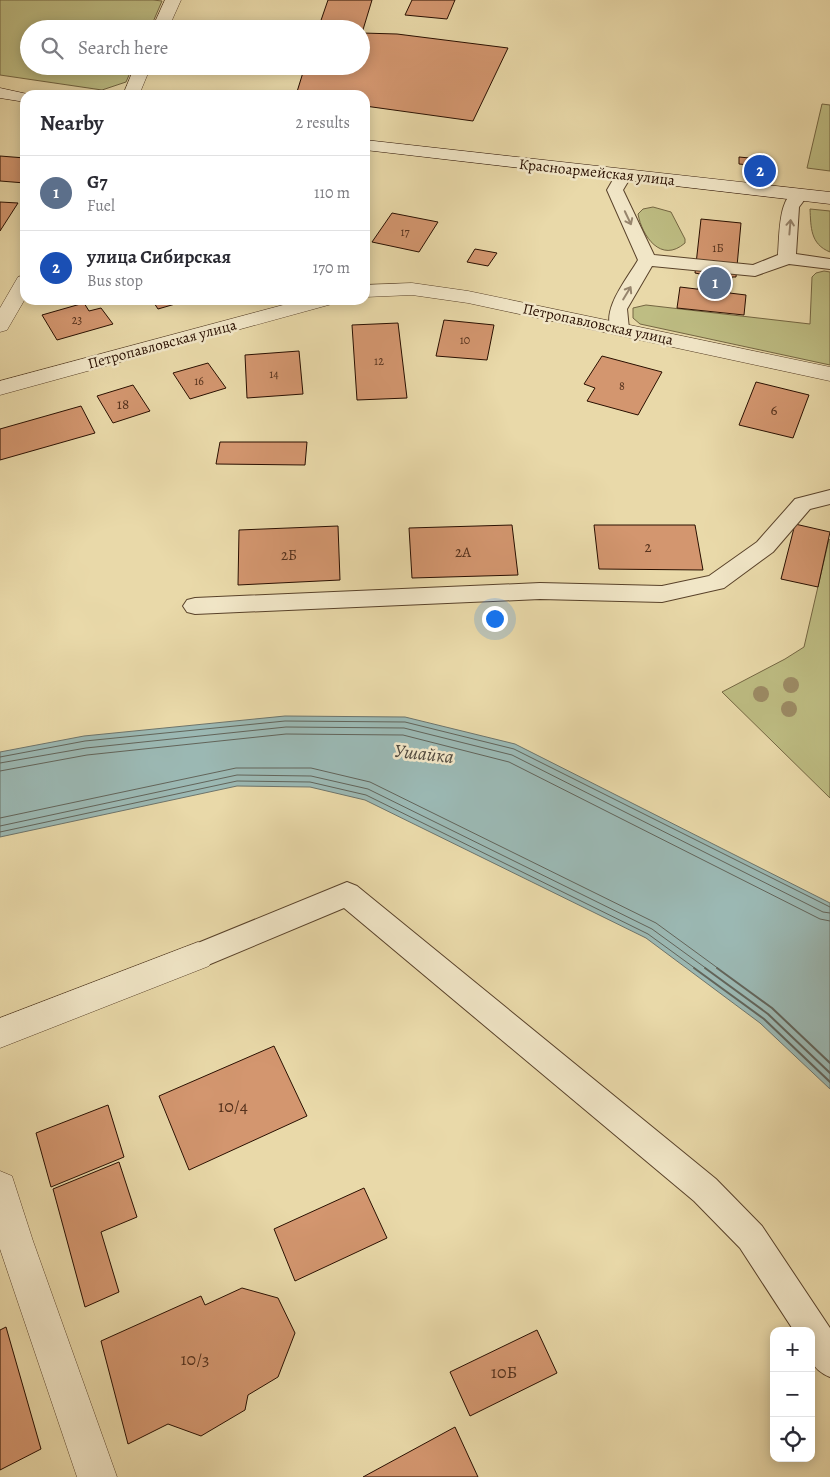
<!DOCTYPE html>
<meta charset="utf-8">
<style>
body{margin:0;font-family:Alegreya,serif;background:#f2f2f3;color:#2b2b33}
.controls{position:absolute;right:15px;bottom:15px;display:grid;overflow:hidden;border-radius:10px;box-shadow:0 2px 12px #0003}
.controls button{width:45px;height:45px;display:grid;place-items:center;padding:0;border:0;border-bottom:1px solid #e1e1e2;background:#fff;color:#2b2b33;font:25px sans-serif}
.you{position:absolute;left:494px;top:618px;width:18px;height:18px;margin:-12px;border:4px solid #fff;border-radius:50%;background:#1a73e8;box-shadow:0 0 0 8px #1a73e833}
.badge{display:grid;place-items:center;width:32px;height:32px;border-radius:50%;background:#2563eb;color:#fff;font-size:16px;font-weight:700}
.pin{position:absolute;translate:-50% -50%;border:2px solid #fff;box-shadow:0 1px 5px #0006}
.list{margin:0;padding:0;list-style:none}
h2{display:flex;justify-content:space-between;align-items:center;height:65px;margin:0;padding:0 20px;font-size:21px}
h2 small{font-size:16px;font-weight:400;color:#7c7c81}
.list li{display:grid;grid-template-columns:32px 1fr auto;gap:15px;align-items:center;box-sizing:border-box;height:75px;padding:0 20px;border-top:1px solid #e1e1e2}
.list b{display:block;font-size:19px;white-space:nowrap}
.list p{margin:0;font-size:16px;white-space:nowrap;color:#7c7c81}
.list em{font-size:16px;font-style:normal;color:#7c7c81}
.icon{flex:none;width:28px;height:28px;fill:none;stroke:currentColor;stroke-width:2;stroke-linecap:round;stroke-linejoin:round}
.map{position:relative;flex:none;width:830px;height:1477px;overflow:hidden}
.search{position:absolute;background:#fff;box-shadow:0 2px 12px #0003;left:20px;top:20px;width:350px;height:55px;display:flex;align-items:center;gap:12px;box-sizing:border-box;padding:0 18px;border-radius:28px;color:#7c7c81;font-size:19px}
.panel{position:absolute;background:#fff;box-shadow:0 2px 12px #0003;left:20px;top:90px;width:350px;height:215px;border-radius:15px}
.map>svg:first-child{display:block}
.green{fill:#bebd83;stroke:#746642}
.water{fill:#9bb8b3;stroke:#6d746b}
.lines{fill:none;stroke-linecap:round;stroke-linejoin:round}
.shore-far1{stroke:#62645a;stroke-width:1}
.shore{stroke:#62645a;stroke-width:2}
.building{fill:#d3966f;stroke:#290f00}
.lane-casing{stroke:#59422a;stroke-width:2}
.street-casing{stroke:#59422a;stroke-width:1}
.secondary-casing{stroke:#290f00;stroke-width:1}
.lane{fill:#f1e6c7;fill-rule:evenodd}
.street{fill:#f1e6c7;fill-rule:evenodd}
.secondary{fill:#f1e6c7;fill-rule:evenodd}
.tree{fill:#9c8b65}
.oneway{stroke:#97856d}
.labels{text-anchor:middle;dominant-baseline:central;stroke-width:5;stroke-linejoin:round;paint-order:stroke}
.far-number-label{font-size:12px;fill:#54311c}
.far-street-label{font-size:15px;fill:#290f00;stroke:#f1e6c7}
.number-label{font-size:15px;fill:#54311c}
.near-number-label{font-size:18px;fill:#54311c}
.water-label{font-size:19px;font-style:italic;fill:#514a3f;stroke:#f1e6c7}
</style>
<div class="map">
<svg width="830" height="1477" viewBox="0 0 830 1477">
<rect width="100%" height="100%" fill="#e9d9a9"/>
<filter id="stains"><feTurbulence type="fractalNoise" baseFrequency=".004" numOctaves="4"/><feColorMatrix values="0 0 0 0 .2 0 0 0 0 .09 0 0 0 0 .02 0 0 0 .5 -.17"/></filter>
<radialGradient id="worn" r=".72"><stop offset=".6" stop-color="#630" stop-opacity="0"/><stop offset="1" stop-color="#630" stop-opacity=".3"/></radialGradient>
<path class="green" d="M0,0H153L162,1L150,29H29V66H133L126,82L102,90L0,75Z
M822,104L830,105V171L807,168Z
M653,207L671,212L685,239V243C661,264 642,236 638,214L643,209Z
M810,209L830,211V252C810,244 811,227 810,209Z
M824,271L830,272V365L640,324L633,318V308L646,305L810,324L812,277L816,273Z
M829,539L830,540V798L722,692L785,659L804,647Z"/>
<path class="water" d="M285,716L405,717L515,744L830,903V1089L760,1023L646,938L365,800L310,787L237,786L0,837V752L84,736Z"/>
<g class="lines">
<path class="shore-far1" d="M0,757L85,741L285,721L405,722L514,749L830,907
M0,763L86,748L286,727L404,728L512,755L823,912L830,913
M0,771L87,755L286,734L403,735L509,762L820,919L830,921
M0,818L236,768H311L370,782L656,923L719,969
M0,826L237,775L311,776L368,789L652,929L707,969
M0,832L237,781L310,782L366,795L648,934L696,969"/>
<path class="shore" d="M694,968L764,1019L830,1082
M705,968L768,1014L830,1073
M717,968L772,1008L830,1063"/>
</g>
<path class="building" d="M328,0H372L362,33L397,34L508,48L473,121L365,106V95H296L305,66H361V29H318Z
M412,0H455L447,19L405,15Z
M0,156L25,158V183L0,181Z
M739,157L771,160V167L739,164Z
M0,202L18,203L0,231Z
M392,213L438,222L419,252L372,242Z
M701,219L741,223L736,277H732L730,293L698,289L700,274L695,273Z
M475,249L497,253L488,266L467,262Z
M680,287L746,295L744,315L677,308Z
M152,300H189L158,309Z
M84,303L89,311L101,308L113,324L57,340L42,315Z
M444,320L494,325L487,360L436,356Z
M398,323L407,398L357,400L352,325Z
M299,351L303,394L247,398L245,355Z
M602,356L662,372L638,415L587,401L595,388L584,384Z
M208,363L226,388L190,399L173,373Z
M756,382L809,395L793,438L739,425Z
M133,385L150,411L113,423L97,396Z
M81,406L95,433L0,460V429Z
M220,442H307L305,465L216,464Z
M795,524L830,532L818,587L781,579Z
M512,525L518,575L412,578L409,528Z
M594,525H695L703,570L599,569Z
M338,526L340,580L238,585L239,530Z
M274,1046L307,1116L189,1170L159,1096Z
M108,1105L124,1157L51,1187L36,1133Z
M119,1162L137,1217L101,1232L119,1292L85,1307L53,1189Z
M364,1188L387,1238L295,1281L274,1229Z
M242,1288L278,1298L295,1333L278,1377L248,1395L245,1410L201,1436L168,1424L128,1444L101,1341L201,1296L205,1305Z
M6,1327L41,1449L0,1470V1330Z
M537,1330L557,1373L470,1416L450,1372Z
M455,1427L478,1477H363Z"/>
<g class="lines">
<g class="lane-casing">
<path id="lane" d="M624,170L630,171L632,175L623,190L654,255L753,265L778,255C780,237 777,184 806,191L808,195L799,207L796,254L830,259V269L789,264L755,276L652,266L627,309L629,329L627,333H613C599,312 627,279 638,260L607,190L618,171Z
M830,490V504L810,509L773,552L724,588L662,602L540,599L195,614L187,612L183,606L187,600L195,598L540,583L662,586L709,576L757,542L795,499Z
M347,882L357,886L716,1179L762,1226L830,1328V1377C806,1367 811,1353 811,1331H794L740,1248L694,1201L344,908L208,965L198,968L188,965L184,956L188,947Z"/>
</g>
<g class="street-casing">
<path id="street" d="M165,0H181L168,29H152Z
M135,66H151L139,95H123Z
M25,275V299L7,330L0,332V308L18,277Z
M412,283L468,291L830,367V381L468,303L412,295L365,297V285Z
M302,300H335L332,304L0,395V381Z
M198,942L209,946L214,956L209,966L0,1048V1018Z
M0,1171L12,1176L33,1241L117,1477H77L0,1249Z"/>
</g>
<g class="secondary-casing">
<path id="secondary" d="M0,88L32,95H25V102L0,98Z
M365,140L830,192V204L365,150Z"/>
</g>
<use href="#lane" class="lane"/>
<use href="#street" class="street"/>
<use href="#secondary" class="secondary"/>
</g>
<g class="tree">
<circle cx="791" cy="685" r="8"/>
<circle cx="761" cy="694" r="8"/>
<circle cx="789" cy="709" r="8"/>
</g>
<defs><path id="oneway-shaft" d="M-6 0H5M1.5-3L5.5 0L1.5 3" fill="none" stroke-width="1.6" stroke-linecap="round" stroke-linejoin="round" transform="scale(1.25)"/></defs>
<g class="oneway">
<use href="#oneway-shaft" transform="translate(628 218) rotate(65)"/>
<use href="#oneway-shaft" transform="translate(790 227) rotate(-85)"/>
<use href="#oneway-shaft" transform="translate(627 293) rotate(-59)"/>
</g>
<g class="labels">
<g class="far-number-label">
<text x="405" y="232">17</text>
<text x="718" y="248">1Б</text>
<text x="77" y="320">23</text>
<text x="465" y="340">10</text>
<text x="379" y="361">12</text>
<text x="274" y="374">14</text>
<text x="199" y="381">16</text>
<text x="622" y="386">8</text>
</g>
<g class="far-street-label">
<text transform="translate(597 172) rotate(6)">Красноармейская улица</text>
<text transform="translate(598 324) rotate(12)">Петропавловская улица</text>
<text transform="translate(162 344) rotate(-15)">Петропавловская улица</text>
</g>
<g class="number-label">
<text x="123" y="404">18</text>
<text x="774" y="410">6</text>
<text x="648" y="547">2</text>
<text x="463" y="552">2А</text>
<text x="289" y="555">2Б</text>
</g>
<g class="near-number-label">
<text x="233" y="1106">10/4</text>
<text x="195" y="1359">10/3</text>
<text x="504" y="1372">10Б</text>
</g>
<g class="water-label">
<text transform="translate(424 754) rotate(6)">Ушайка</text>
</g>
</g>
<rect width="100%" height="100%" filter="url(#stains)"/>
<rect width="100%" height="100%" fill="url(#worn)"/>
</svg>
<div class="controls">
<button>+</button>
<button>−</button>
<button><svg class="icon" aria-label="locate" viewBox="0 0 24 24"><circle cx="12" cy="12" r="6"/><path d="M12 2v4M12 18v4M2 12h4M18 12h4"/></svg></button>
</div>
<div class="you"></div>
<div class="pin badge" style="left:715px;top:283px;background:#5c6f8a">1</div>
<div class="pin badge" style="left:760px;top:171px;background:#1a4fb4">2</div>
<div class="search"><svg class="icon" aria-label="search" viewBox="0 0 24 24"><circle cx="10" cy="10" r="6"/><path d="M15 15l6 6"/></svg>Search here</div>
<section class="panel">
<h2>Nearby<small>2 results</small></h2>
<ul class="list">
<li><span class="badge" style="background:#5c6f8a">1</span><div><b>G7</b><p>Fuel</p></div><em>110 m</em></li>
<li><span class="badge" style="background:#1a4fb4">2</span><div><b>улица Сибирская</b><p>Bus stop</p></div><em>170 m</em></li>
</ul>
</section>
</div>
